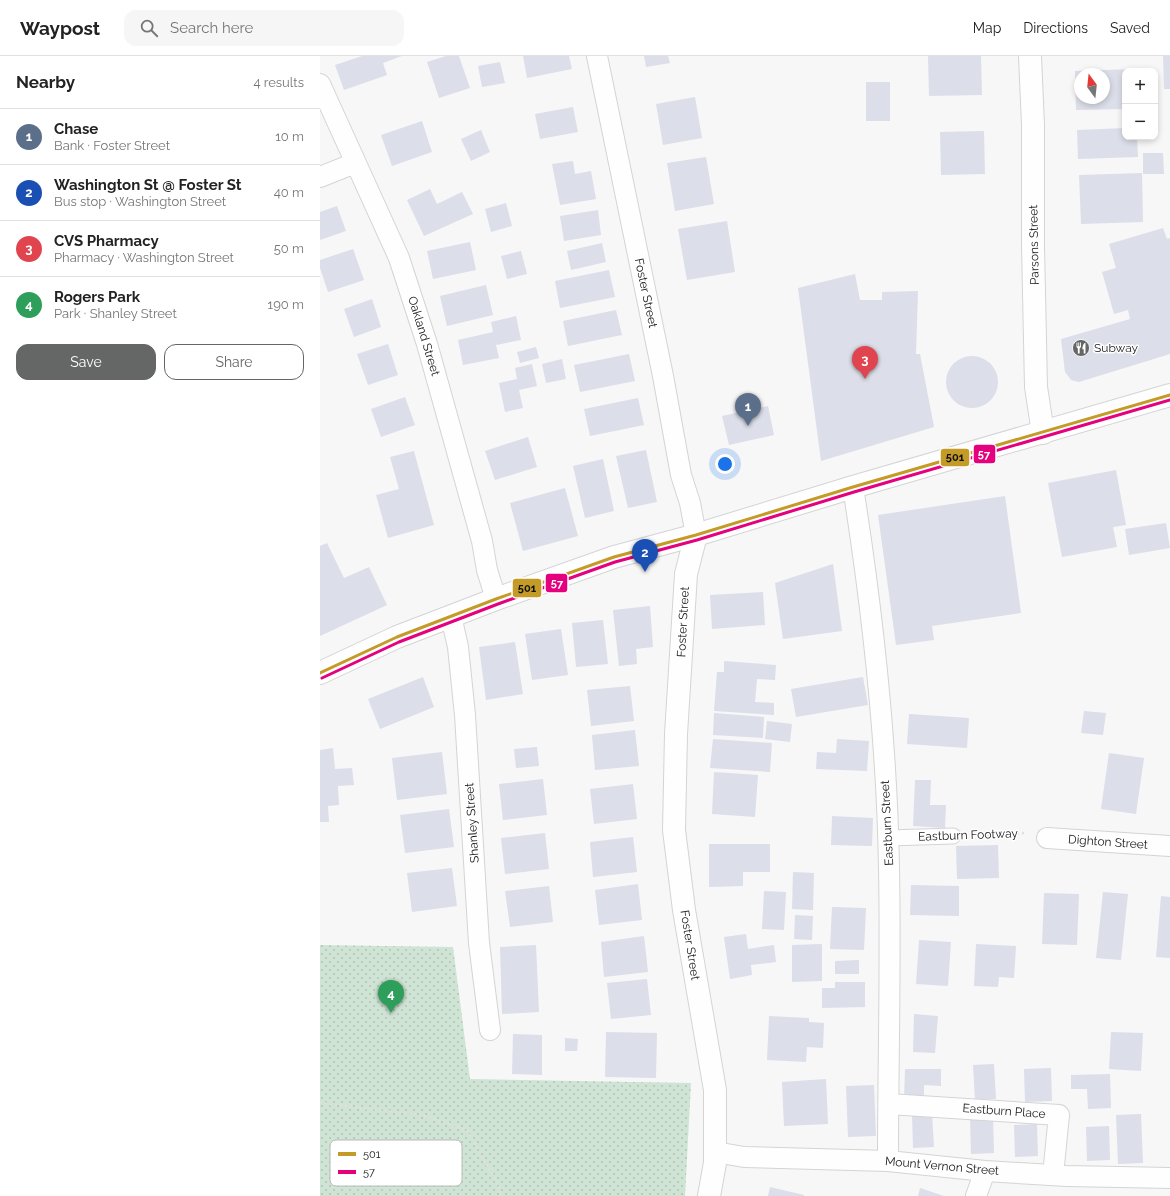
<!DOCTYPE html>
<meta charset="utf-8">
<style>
body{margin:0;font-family:Raleway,sans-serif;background:#f6f6f6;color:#222}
.controls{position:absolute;right:12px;top:12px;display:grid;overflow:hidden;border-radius:8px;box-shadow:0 2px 6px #0003}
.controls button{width:36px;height:36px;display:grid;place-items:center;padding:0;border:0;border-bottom:1px solid #e0e0e0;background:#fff;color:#222;font:20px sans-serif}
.compass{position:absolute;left:754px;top:12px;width:36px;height:36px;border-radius:50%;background:#fff;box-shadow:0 2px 6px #0003;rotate:345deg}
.you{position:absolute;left:405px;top:408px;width:14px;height:14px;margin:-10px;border:3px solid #fff;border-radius:50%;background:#1a73e8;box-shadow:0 0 0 6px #1a73e833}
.badge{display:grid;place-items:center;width:26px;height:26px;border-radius:50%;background:#656666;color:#fff;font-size:13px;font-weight:700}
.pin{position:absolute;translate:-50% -33px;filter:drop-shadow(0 1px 2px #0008)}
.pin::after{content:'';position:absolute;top:21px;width:14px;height:12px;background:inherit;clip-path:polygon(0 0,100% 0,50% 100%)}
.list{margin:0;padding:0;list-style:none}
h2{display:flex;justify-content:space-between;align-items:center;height:52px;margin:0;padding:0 16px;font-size:17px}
h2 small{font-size:13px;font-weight:400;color:#767676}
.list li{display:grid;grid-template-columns:26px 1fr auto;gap:12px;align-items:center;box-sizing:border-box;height:56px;padding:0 16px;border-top:1px solid #e0e0e0}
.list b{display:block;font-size:15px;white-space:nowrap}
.list p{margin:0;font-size:13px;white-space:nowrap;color:#767676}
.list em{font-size:13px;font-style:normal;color:#767676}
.actions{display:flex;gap:8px;padding:12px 16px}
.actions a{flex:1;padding:9px 0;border:1px solid #656666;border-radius:12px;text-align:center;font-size:14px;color:#656666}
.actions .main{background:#656666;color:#fff}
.icon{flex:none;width:22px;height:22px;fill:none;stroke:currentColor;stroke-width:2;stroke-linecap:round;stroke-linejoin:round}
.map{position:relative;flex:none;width:850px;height:1140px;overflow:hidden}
header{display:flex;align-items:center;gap:24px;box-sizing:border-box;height:56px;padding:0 20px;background:#fff;border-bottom:1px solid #e0e0e0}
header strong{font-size:19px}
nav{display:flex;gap:22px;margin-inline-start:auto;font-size:14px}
.search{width:280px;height:36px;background:#f6f6f6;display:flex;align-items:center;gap:10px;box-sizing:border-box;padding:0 14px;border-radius:12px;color:#767676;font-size:15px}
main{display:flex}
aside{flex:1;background:#fff}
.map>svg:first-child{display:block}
.park{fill:url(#park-dots)}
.building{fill:#dcdee9;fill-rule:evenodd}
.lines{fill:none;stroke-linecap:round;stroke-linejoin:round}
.pedestrian-casing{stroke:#d4d4d5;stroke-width:17}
.minor-casing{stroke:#d4d4d5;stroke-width:22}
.tertiary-casing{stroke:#d4d4d5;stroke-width:24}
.primary-casing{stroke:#d4d4d5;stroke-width:24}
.path{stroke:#e0e0e0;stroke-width:2.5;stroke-dasharray:2 3;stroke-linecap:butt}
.pedestrian{stroke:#fefefe;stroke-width:15}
.minor{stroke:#fefefe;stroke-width:20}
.tertiary{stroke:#fefefe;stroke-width:22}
.primary{stroke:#fefefe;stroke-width:22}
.bus-1-casing{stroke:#fff;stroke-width:6}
.bus-2-casing{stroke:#fff;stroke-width:6}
.bus-1{stroke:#c59b27;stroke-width:3}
.bus-2{stroke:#e5007d;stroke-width:3}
.labels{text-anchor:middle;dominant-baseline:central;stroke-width:3;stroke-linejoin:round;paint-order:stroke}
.street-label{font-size:12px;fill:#171818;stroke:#fff}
.poi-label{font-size:12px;fill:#171818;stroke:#fff;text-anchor:start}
.key{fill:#fff;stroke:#b9baba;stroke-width:1}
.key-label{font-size:11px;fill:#171818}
.line-badge{stroke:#fff;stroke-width:1.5}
.badge-label{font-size:11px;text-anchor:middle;font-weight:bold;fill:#fff}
.pale-badge-label{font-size:11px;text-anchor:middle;font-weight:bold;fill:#111}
</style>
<header>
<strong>Waypost</strong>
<div class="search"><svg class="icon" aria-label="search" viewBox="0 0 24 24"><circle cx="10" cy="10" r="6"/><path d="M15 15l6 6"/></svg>Search here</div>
<nav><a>Map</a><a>Directions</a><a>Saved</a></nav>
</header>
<main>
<aside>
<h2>Nearby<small>4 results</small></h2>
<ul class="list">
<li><span class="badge" style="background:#5c6f8a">1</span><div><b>Chase</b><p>Bank · Foster Street</p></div><em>10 m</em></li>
<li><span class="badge" style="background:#1a4fb4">2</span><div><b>Washington St @ Foster St</b><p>Bus stop · Washington Street</p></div><em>40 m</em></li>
<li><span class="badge" style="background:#e0444e">3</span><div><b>CVS Pharmacy</b><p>Pharmacy · Washington Street</p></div><em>50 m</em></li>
<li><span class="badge" style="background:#2e9e5b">4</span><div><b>Rogers Park</b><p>Park · Shanley Street</p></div><em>190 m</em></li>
</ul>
<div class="actions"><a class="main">Save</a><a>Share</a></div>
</aside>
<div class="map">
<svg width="850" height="1140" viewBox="0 0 850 1140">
<defs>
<pattern id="park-dots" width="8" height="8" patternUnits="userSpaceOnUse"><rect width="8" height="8" fill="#cfe4d4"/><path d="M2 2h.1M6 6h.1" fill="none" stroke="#b1c3b5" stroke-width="1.8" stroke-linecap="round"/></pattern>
</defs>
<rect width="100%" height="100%" fill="#f7f7f8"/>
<path class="park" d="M0,889L133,891L150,1023L371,1027L365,1140H0Z"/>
<path class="building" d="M42,0H82L63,7L67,19L24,34L15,9Z
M126,0H139L150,32L119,42L107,6Z
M203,0H249L252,13L207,22Z
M324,0H348L350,7L326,11Z
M608,0H661L662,39L609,40Z
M843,0H850V33H844Z
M180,6L185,27L162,31L158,10Z
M815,13V15H805V53L756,54L755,15ZM760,18H784V42H760Z
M546,26H570V65H546Z
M375,41L382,82L343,89L336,48Z
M253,51L258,76L220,83L215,58Z
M102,65L112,96L72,110L61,79Z
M805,72V81H817L818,101L758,103L757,74Z
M161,74L170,96L151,105L141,83Z
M664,75L665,118L621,119L620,76Z
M823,97H843L844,118H823Z
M386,101L394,148L355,155L347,107Z
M253,105L255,118L271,115L276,143L240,149L232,108Z
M822,117L823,166L761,168L759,119Z
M110,133L117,148L142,136L153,158L104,180L87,144Z
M186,147L192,170L171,176L165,153Z
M17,150L26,175L0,184V156Z
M278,154L281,179L244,185L240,160Z
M407,165L415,216L367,224L358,173Z
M843,172L847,183L850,182V298L759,326L751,324L745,316L741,283L810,263L808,254L794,258L782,216L796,212L789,188Z
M150,186L156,214L113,223L107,195Z
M282,187L286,206L251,214L247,195Z
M33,193L44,224L8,236L0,212V204Z
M201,195L207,218L187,223L181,200Z
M289,214L295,241L240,252L235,225Z
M535,218L540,244H562V236L598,235L596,298H600L614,371L501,405L478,232Z
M166,229L173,259L127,270L120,240Z
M52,243L61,271L34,281L24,253Z
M296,254L302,279L248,290L243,265Z
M196,260L201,284L176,289L179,302L143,309L138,284L173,276L171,266Z
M68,288L78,319L48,329L37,298Z
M216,291L219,302L200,307L197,296Z
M309,298L315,325L260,336L254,309Z
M626 326a26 26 0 1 1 52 0a26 26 0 1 1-52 0Z
M242,303L246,323L226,327L222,308Z
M212,308L217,330L199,334L203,352L185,356L179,327L197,323L195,312Z
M85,341L95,369L61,381L51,353Z
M318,342L324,369L270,380L264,353Z
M448,350L454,379L409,389L402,360Z
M208,381L217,411L175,424L165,395Z
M326,394L337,446L308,452L296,400Z
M94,395L114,469L68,482L56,439L79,433L70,401Z
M283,403L294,455L265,462L253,410Z
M796,414L806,469L793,471L797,491L742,501L728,427Z
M245,432L258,480L203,495L190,447Z
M685,440L701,557L612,570L614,584L576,589L558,459Z
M846,467L850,492L809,499L805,473Z
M7,487L24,522L49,511L67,549L0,580V490Z
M513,508L522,575L463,583L455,527Z
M443,536L445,569L392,573L390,539Z
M330,550L333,591L316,593L317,608L299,610L293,554Z
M283,564L288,608L256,611L252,567Z
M241,573L248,619L212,624L205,578Z
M195,586L203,638L166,644L159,591Z
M404,605L456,609L455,624L437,623L435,646L454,647V659L394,655L397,616H404Z
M103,621L114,651L60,673L48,643Z
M543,621L548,649L476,661L471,633Z
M310,630L314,665L271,670L267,634Z
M764,655L786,657L783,679L761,677Z
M394,657L444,661L443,682L393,679Z
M589,658L649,662L647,692L587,688Z
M447,665L472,668L470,686L445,683Z
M315,674L319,710L275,714L272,679Z
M393,683L452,687L450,716L390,712Z
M517,683L549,685L547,715L496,713L497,696L516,697Z
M217,691L219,710L196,712L194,693Z
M13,692L15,713L32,712L34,729L18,730L19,749L8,750L9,766H0V694Z
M122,696L127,738L77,744L72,702Z
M789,697L824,702L816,758L781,753Z
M394,716L438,719L435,761L392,758Z
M223,723L227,759L183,764L179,728Z
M595,724H611L610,749H626L625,772L593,770Z
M313,728L317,763L274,768L270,733Z
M129,753L134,791L85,797L80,759Z
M512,760L553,762L552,790L511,789Z
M225,777L229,813L185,818L181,782Z
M313,781L317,816L273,821L270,786Z
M389,788H450V816H423V830L389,831Z
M678,789L679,822L637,823L636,790Z
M132,812L137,850L92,856L87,817Z
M473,816L494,817L493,854L472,853Z
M318,828L322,864L279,869L275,834Z
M591,829L639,830V860L590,859Z
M229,830L233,866L190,871L185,835Z
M444,835L466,836L464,874L442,873Z
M783,836L808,838L801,904L776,902Z
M724,837L759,838L757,889L722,888Z
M841,840L850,841V902L836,901Z
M512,851L546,852L544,894L510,893Z
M475,859L493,860L492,884L474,883Z
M426,878L428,893L454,889L456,906L431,909L432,919L410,923L404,881Z
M324,880L328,916L284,921L281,886Z
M599,884L631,886L628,930L596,928Z
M502,888V925L472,926V889Z
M656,888L696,890L694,922L679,921L678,931L654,930Z
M216,889L219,956L182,958L180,891Z
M539,904V918H515V905Z
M327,923L331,959L291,963L287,927Z
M515,926H545V951L502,952V932H515Z
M594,958L618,960L615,997L593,996Z
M449,960L489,962V966L504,967L503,992L487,991L486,1006L447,1004Z
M286,976L337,977L336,1022L285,1021Z
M791,976L823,977L821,1015L789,1013Z
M193,978L222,979V1019L192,1018Z
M245,982L258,983L257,995H245Z
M674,1008L676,1043L655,1044L653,1009Z
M731,1012L732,1045L705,1046L704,1013Z
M585,1013H621V1030L604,1029V1043L584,1042Z
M790,1018L791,1052L768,1053L767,1033H751V1019Z
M506,1023L508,1068L464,1070L462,1026Z
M554,1029L556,1080L528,1081L526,1030Z
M612,1057L614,1091L593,1092L592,1058Z
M821,1058L823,1107L798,1108L796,1059Z
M673,1061L674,1097L651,1098L650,1062Z
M717,1068L718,1100L695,1101L694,1069Z
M789,1070L790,1104L767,1105L766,1071Z
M450,1131L484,1139V1140H448Z
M600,1132L624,1140H598Z"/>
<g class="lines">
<g class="pedestrian-casing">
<path id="pedestrian" d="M568,782L633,780"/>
</g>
<g class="minor-casing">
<path id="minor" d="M277,0L343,320L361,419L370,447L376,479
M0,28L79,202L107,288L162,485L167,514L176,543
M0,121L35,107
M533,431C553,558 567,685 569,813C571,910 568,1007 568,1105
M131,560L138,591L145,659L159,887L170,974
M727,782L850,790
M569,1048L739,1059L733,1119
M395,1096L424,1101L568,1105L665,1115L747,1120L850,1122
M656,1140L665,1115"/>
</g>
<g class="tertiary-casing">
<path id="tertiary" d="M710,0L713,69V189L716,331L723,377
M376,479L366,518L356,678L354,774L364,854L395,1034V1107L389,1140"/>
</g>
<g class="primary-casing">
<path id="primary" d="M0,617L77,581L176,543L294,501L376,479L533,431L850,339"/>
</g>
<path class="path" d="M652,780L706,777
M0,1047L102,1059L147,1074L179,1130L181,1140"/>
<use href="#pedestrian" class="pedestrian"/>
<use href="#minor" class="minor"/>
<use href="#tertiary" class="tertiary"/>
<use href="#primary" class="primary"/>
<g class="bus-1-casing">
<path id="bus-1" d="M0,617L77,581L176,543L294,501L376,479L533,431L850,339"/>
</g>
<g class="bus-2-casing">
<path id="bus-2" d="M2,622L79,586L178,548L295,506L377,484L534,436L850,344"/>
</g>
<use href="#bus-1" class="bus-1"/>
<use href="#bus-2" class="bus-2"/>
</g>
<defs>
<g id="restaurant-disc" transform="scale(0.9)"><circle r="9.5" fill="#656666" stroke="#fff"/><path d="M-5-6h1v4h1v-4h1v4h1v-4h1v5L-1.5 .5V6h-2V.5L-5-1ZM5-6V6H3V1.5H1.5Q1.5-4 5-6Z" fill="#fff"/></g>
</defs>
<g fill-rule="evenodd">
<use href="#restaurant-disc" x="761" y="292"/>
</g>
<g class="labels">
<g class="street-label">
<text transform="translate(714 189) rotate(-91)">Parsons Street</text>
<text transform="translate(326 237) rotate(78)">Foster Street</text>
<text transform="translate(104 280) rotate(73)">Oakland Street</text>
<text transform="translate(363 566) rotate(-87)">Foster Street</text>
<text transform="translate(152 767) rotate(-94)">Shanley Street</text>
<text transform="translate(567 767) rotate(-93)">Eastburn Street</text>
<text transform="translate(648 779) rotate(-2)">Eastburn Footway</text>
<text transform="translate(788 786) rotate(4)">Dighton Street</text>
<text transform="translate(370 889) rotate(81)">Foster Street</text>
<text transform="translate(684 1055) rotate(4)">Eastburn Place</text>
<text transform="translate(622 1110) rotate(5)">Mount Vernon Street</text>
</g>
<g class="poi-label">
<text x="774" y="292">Subway</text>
</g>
</g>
<rect x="10" y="1084" width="132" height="46" rx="6" class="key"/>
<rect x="18" y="1096" width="18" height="4" fill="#c59b27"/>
<rect x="18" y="1114" width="18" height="4" fill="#e5007d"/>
<g class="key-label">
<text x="43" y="1102">501</text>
<text x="43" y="1120">57</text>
</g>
<g class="line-badge">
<rect x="653" y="388" width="23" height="20" rx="4" fill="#e5007d"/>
<rect x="620" y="392" width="30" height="19" rx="4" fill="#c59b27"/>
<rect x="225" y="517" width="23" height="20" rx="4" fill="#e5007d"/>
<rect x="192" y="522" width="30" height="20" rx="4" fill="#c59b27"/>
</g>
<g class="badge-label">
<text x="664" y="402">57</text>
<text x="237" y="531">57</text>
</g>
<g class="pale-badge-label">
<text x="635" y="405">501</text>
<text x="207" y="536">501</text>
</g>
</svg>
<div class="controls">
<button>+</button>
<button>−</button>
</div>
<svg class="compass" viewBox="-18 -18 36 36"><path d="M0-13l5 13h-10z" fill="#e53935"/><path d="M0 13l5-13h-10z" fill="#767676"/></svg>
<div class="you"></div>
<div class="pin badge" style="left:428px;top:370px;background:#5c6f8a">1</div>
<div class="pin badge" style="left:325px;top:516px;background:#1a4fb4">2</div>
<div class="pin badge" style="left:545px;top:323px;background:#e0444e">3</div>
<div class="pin badge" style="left:71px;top:957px;background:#2e9e5b">4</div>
</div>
</main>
